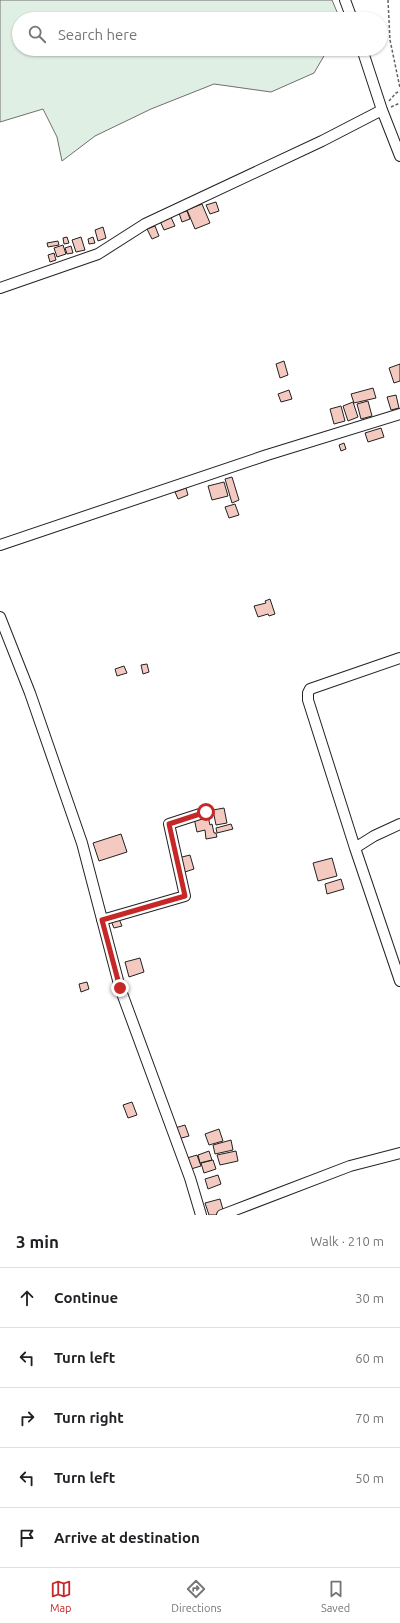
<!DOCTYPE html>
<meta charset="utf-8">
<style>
body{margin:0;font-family:Ubuntu,sans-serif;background:#f6f6f6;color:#202124}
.stop{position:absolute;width:12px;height:12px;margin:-9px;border:3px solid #c62828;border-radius:50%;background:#fff}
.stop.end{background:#c62828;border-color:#fff;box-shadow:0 1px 4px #0008}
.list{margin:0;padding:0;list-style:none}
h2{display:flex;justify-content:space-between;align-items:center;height:52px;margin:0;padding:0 16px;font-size:17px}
h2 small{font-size:13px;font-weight:400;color:#757577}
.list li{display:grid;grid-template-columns:26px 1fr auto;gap:12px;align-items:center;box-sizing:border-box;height:60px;padding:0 16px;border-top:1px solid #e0e0e0}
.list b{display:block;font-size:15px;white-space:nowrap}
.list em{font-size:13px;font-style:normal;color:#757577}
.icon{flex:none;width:22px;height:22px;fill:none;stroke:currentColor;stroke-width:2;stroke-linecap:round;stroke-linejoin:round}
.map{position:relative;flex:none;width:400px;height:1215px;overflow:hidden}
.search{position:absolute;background:#fff;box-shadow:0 1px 3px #0004;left:12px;right:12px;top:12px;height:44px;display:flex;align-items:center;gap:10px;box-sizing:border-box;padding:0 14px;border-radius:22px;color:#757577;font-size:15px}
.sheet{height:352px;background:#fff}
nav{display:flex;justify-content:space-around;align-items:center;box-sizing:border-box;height:56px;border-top:1px solid #e0e0e0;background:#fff;font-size:11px;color:#757577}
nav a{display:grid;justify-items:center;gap:2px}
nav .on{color:#c62828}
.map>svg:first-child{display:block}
.green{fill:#e0efe3;stroke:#6f6f6f}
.building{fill:#f3c9c0;stroke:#222}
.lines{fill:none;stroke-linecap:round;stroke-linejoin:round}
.minor-casing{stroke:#222;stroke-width:12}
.path{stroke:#646464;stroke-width:1.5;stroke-dasharray:3 2;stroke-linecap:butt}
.minor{stroke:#fff;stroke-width:10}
.route{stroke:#c62828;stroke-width:5}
</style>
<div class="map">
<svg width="400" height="1215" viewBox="0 0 400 1215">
<rect width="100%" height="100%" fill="#fff"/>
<path class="green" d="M0,0H332L340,19H19V49H328L314,73L271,92L214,84L151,109L95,136L62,161L57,137L43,109L0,122Z"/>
<path class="building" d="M216,202L219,211L210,214L206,205Z
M202,204L210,223L195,229L187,210Z
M187,211L190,219L182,222L179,213Z
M170,215L175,226L164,230L159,219Z
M155,226L159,236L152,239L147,229Z
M103,227L106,238L98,241L95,230Z
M67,237L69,243L64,244L63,238Z
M81,237L85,250L76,252L72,240Z
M93,237L95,243L89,244L88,239Z
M58,241L59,245L48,247L47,243Z
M63,245L66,254L57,257L54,248Z
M71,246L73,253L67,254L65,248Z
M54,253L56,260L50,262L48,255Z
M284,361L288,375L280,378L276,364Z
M400,364V381L394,383L389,368Z
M373,388L376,398L354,403L351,394Z
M289,390L292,399L281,402L278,394Z
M396,395L399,408L391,410L387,397Z
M368,401L372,416L361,419L357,404Z
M353,402L358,417L348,421L343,406Z
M341,406L345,421L334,424L330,409Z
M381,428L384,437L368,442L365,433Z
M344,443L346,449L341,451L339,445Z
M232,477L239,500L232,503L225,479Z
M224,482L228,496L212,500L208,486Z
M186,488L188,495L178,499L175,492Z
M235,504L239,515L229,518L225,507Z
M270,599L275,614L269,616L268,614L258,617L254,606L266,603L265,601Z
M147,664L149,672L143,674L141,665Z
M124,666L127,673L117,676L115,669Z
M224,808L227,823L216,825L213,810Z
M208,816L210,825L212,824L214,833H216L217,837L206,839L205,830L197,832L194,818Z
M231,824L233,829L217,833L216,828Z
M121,834L127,852L99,861L93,843Z
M190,855L194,869L182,873L178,858Z
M332,858L337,876L318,881L313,863Z
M341,879L344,889L327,894L325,884Z
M119,919L122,926L114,928L111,921Z
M140,958L144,972L129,977L125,962Z
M87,982L89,989L81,992L79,984Z
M132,1102L137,1115L128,1118L123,1105Z
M185,1125L189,1136L178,1139L175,1128Z
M219,1129L223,1141L209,1145L205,1134Z
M231,1140L233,1150L215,1154L213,1145Z
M209,1151L212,1160L200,1163L198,1155Z
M236,1151L238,1161L220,1165L217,1155Z
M197,1155L201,1166L191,1169L187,1158Z
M213,1160L216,1169L204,1173L201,1163Z
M218,1175L221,1184L208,1189L205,1179Z
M220,1199L224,1213L216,1215H209L205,1203Z"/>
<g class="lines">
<g class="minor-casing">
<path id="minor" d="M345,0L352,19
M362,49L382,110L400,156
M0,288L98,254L145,224L322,141L382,110
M0,545L267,455L400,414
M0,617L30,693L82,843L120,988L190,1178L201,1215
M400,824L374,836L355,848L400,981
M355,848L308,700V693L310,689L313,688L400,658
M102,920L185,896L169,824L206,812
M222,1215L350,1166L400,1153"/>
</g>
<path class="path" d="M388,0L390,40L400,88
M389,101L396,93L400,91
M391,107L400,103"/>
<use href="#minor" class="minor"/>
</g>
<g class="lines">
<path class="route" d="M120,988L102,920L185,896L169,824L206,812"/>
</g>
</svg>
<div class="stop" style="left:206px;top:812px"></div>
<div class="stop end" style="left:120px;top:988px"></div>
<div class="search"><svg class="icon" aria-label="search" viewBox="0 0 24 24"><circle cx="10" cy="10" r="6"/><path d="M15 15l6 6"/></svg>Search here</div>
</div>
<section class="sheet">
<h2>3 min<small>Walk · 210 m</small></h2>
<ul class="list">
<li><svg class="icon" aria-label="ahead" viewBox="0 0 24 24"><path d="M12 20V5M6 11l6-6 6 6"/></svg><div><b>Continue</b></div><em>30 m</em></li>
<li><svg class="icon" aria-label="left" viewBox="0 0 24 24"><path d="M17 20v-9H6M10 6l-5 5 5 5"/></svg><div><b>Turn left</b></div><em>60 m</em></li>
<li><svg class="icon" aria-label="right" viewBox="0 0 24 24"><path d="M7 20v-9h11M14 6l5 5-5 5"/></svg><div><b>Turn right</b></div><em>70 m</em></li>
<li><svg class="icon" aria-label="left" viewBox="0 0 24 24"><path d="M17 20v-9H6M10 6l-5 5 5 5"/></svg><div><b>Turn left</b></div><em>50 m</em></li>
<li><svg class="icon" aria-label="arrive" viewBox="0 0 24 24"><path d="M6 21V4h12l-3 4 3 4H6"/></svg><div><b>Arrive at destination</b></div></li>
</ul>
</section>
<nav>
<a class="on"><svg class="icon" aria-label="map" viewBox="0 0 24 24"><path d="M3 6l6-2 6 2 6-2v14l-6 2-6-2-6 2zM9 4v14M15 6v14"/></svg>Map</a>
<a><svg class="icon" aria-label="directions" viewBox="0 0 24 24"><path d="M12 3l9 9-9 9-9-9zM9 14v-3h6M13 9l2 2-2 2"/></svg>Directions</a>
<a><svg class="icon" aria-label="saved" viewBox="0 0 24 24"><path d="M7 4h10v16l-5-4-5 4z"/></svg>Saved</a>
</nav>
